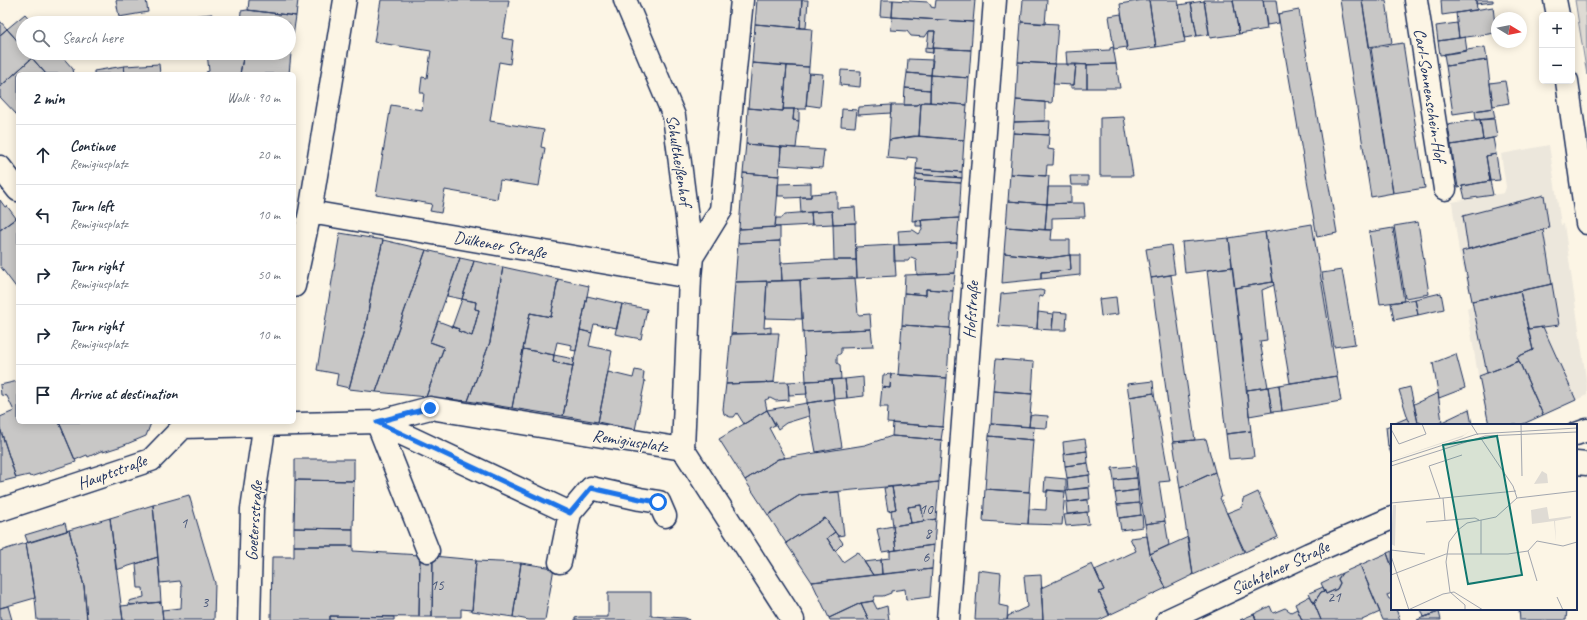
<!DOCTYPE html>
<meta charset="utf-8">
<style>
body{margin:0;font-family:Caveat,sans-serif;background:#f6f6f7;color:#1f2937}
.controls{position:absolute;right:12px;top:12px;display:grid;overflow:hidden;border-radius:6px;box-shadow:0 2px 10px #0003}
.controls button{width:36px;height:36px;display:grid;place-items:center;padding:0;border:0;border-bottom:1px solid #e0e1e3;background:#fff;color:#1f2937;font:20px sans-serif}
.compass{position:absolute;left:1491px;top:12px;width:36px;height:36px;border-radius:50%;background:#fff;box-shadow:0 2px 10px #0003;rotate:100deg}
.stop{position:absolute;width:12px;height:12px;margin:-9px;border:3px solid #1a73e8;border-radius:50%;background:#fff}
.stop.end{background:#1a73e8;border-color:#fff;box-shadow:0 1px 4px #0008}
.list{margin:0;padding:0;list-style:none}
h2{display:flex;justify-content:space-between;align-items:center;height:52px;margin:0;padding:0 16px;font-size:17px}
h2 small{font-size:13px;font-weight:400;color:#747a83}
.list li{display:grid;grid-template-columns:26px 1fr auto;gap:12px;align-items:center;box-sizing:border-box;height:60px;padding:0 16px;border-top:1px solid #e0e1e3}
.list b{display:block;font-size:15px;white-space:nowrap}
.list p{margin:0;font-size:13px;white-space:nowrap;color:#747a83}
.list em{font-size:13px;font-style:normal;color:#747a83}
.icon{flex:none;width:22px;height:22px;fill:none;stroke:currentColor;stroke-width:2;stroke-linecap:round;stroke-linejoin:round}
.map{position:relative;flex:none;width:1587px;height:620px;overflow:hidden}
.search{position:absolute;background:#fff;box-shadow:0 2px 10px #0003;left:16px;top:16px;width:280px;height:44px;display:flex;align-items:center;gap:10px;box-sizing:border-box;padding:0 14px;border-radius:22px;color:#747a83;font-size:15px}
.panel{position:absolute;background:#fff;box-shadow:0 2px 10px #0003;left:16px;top:72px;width:280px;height:352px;border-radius:6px}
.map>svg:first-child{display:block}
.built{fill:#ece7dc}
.green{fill:#dfdbd4;stroke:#7d8599}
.building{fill:#c8c7c6;stroke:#1b2f5e}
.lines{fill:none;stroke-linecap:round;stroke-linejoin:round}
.street-casing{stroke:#1b2f5e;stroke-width:25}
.primary-casing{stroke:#1b2f5e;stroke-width:25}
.street{stroke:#fcf5e5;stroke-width:22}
.primary{stroke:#fcf5e5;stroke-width:22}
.route{stroke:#1a73e8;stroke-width:5}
.labels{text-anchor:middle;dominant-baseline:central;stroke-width:3;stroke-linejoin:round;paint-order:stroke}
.number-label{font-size:15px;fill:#465578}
.street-label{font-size:17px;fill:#1b2f5e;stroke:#fcf5e5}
.inset-road{fill:none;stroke:#a2a6af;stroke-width:1}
.view{fill:#0f766e;fill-opacity:0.15;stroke:#0f766e;stroke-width:2}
.inset-edge{fill:none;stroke:#1b2f5e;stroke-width:2}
</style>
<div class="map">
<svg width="1587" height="620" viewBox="0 0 1587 620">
<rect width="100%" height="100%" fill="#fcf5e5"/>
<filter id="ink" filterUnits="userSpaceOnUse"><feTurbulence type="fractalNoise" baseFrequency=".025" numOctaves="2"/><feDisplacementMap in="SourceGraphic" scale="8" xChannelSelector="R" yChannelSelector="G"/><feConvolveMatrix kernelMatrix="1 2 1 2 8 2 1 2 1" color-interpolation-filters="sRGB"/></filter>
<g filter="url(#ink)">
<path class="built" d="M1549,145L1561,225L1564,224L1587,386V395L1521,425H1489L1478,375L1467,308L1473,305L1459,252L1452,202L1504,193L1506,187L1501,154Z"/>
<path class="green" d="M1575,0H1586L1587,75Z"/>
<path class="building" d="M116,0H146L148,12L119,17Z
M249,0H298L296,16L248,10Z
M381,0H509L504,32H503L502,38L513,40L510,64L499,62L490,121L544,130L541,147L545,148L539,186L500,180L497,199L445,190L441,213L430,211L432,204L376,195L391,105L422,110L424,93H420L422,77L427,78L431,51L374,42Z
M757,0H802L800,28L755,24Z
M802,0H808L806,28H800Z
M881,0H893L892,17L880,16Z
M893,0L928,2L931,6V7L935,8L936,0H975L973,22L892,17Z
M1023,0H1047L1045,24L1021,22Z
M1143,0H1149L1156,47L1127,51L1120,4Z
M1149,0H1178L1185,42L1156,47Z
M1204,0H1233L1239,34L1210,38Z
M1233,0H1263L1267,29L1239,34Z
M1263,0H1276L1279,23L1267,25Z
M1340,0H1362L1393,193L1371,197Z
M1362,0H1386L1392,43L1369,47Z
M1441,0H1476L1477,10L1442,15Z
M1476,0H1493V2L1476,4Z
M1204,1L1209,34L1197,36L1191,3Z
M1191,3L1197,36L1184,38L1179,5Z
M1493,7L1496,33L1459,38L1456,13Z
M247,10L296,16L292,43H289V23H240L241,11Z
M1299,10L1337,233L1317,237L1278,14Z
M25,14L33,23H23V47L7,29Z
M212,14V23H180V17Z
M1121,14L1127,47L1114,49L1109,16Z
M892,17L973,22L971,50L933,48L935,31H929L925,37L911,36L907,31L891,30Z
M0,21L7,29L0,35Z
M1021,22L1058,24L1055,64L1018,62Z
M1457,23L1459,38L1438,41L1436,26Z
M755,24L812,29L809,67L752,63Z
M7,29L23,47V53H28L32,58L0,87V35Z
M929,31H935L933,48L927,47Z
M1465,37L1467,51L1440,55L1438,41Z
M289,43H292L289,74H240L244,53H289Z
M1403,43L1425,188L1393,193L1371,48Z
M925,47L933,48V53L925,52Z
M1113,47L1116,64L1067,65L1066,52L1110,50V48Z
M1485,47L1487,60L1446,66L1444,54Z
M933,48L971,50L969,78L931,75Z
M28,53H39L32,58Z
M39,53H59L73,69L74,74H46L32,58Z
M207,53H244L240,74H207L206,72L209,71Z
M32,58L46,74H18V116L0,97V87Z
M908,59L933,60L931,75L907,73Z
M1487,60L1493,108L1453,114L1446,66Z
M1018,62L1055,64L1052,103L1016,100Z
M752,63L787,66L783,111L748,108Z
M159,64L160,74H125L124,66Z
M1055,64H1076L1074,85L1053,84Z
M1076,64L1087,65V88H1071V85H1074Z
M1116,64L1120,88H1087V65Z
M124,66L125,74H94V71Z
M787,66L809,67L806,109H783Z
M841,70L861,71L860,87L840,85Z
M809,73L823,74L820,107L806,105Z
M907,73L931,75L930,90L905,88Z
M931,75L969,78L967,105L930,102Z
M1505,81L1509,103L1493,106L1490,83Z
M905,88L930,90V102H924L916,105H904Z
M1016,100L1045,102V121L1014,122Z
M924,102L967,105L964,140L919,136L921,103Z
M921,103L919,136L889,140L891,105H916Z
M891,105V113L858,115L859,107Z
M748,108L783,111V109H794L793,120L799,121L796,148L746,144Z
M1493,108L1495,118L1476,120L1475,111Z
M794,109H799V121L793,120Z
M842,109L857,110L855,127L841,126Z
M1124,117L1133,176H1100V118Z
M1480,119L1483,140L1451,145L1448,125Z
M1494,119L1497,137L1483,140L1480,120Z
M1050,121L1049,135L1013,133L1014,122Z
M1013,133L1049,135L1048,149L1054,150L1053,165H1047L1046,176L1010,174Z
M914,136L964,140L962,172L916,169L917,158L907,157V160L887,158L889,140Z
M1493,138L1496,154L1486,156L1490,181L1458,187L1451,145Z
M746,144L781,147L779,176L743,173Z
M781,147L824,150L822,168L780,165Z
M1496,154L1500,180L1490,181L1486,156Z
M916,169L962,172V178L916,174Z
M743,173L779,176L775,227L739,229Z
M916,174L962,178L961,183L915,180Z
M1010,174L1049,176L1047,204L1008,201Z
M1070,176H1088V185H1071Z
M915,180L961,183L959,218L912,221Z
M1490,181L1493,195L1465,199L1462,186Z
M811,183V197L786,198L784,196H778V184Z
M1048,187H1071V203L1047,204Z
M837,192V208L855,207L856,223L833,224L832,211L801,213L800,197H811V194Z
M1544,195L1549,228L1468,249L1463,216Z
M0,200L5,207L7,206L16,218L0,230Z
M1008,201L1047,204L1045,230L1006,227Z
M1071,203H1084L1085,217L1052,218V230H1045L1047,204Z
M832,211L833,224L812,225L811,212Z
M811,212L812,225L775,227L776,218H782L785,214Z
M18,217V290L0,266V230Z
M959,218L957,243L899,245L898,231L913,230L919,234L922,230L921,220Z
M916,220H921L922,226H916Z
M1418,222L1429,294L1405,298L1394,226Z
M855,223L856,260H834L833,224Z
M1312,224L1337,376L1290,383L1265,232Z
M780,227V241L738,243L739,229Z
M1006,227L1052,230L1051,240H1070V255L1049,258L1004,253Z
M1393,228L1404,301L1380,304L1369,232Z
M1543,230L1552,284L1472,301L1462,251Z
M1265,232L1273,282L1235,288L1229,238Z
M340,233L383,240L372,288L366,325L349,388L336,385L338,374L317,370Z
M1229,238L1232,267L1185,273L1182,242Z
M383,240L426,250L376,392L349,389L366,325L372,288Z
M780,241L782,281L735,282L738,243Z
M957,243L955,273L917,275L916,259L911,257L908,261H894V245Z
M894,245L896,276L857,278L856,247Z
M1171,245L1175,274L1151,278L1146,249Z
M426,250L460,258L430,342L444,347L426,397L376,392Z
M1004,253L1049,258L1070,255L1071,270L1041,272V279L1002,283Z
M1070,255H1080V275L1041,279V272L1071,270Z
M460,258L474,261L462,299L447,296Z
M834,260H856L857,278L782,281L781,263Z
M474,261L503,267L490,342L468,401L426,397L444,347L430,342L438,321L459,329L458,331L472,336L479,310L475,309L476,302L462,299Z
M503,267L558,279L551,317L530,313L512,408L468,401L490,342Z
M1232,267L1251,431L1226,434L1207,270Z
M1342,270L1355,344L1334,347L1322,273Z
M955,273L953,291L926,289V295L904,293L905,275Z
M1171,275L1195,440L1173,442L1151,278Z
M855,278L858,315L870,314L871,329L803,332L800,280Z
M558,279L589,286L576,351L571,350L572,345L557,342L554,355L523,349L530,313L551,317Z
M800,280L802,319L765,318L767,281Z
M767,281L764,328L771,327V333L731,334L735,282Z
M1273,282L1274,285L1262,290L1267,340L1260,341L1268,387L1247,390L1235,288Z
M1552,284L1559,325L1528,329L1520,291Z
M926,289L953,291L950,328L902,325L904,293L926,295Z
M1040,290L1044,291L1043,297L1039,296L1037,329L998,326L1001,294Z
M1520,291L1533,350L1517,357L1519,361L1487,373L1472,301Z
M1441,293L1444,309L1418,315L1415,299Z
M587,296L622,304L617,328L594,324L592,333L580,330Z
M1116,297L1118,314L1101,316L1099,299Z
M462,299L476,302L475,309L479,310L472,336L458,331L459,329L452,327Z
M1415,299L1418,315L1394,320L1391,303Z
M622,304L647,309L641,339L615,334Z
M1038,312L1053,314L1052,330L1037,329Z
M1054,312L1067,313L1066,330H1052Z
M902,325L950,328L947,378L898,375Z
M1543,327L1576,400L1543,415L1517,357L1533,350L1528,329Z
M871,329L873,347L841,348V353L837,356V363L840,365L841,379L806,381L803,332Z
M580,330L592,333L589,346L612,351L598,422L563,416Z
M771,333H779L774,382L726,384L731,334Z
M523,349L554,355L553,362L573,366L563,416L512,408Z
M1456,354L1465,388L1439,398L1433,363Z
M554,355L574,359L573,366L553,362Z
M996,359L1034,362L1032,394L993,391Z
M1519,361L1543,415L1521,425H1489L1479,376Z
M635,370L644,372L643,380L645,381L635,430L598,422L608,372L633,378Z
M891,374L947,378L943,427L887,423L888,407H880L882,387L890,388Z
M891,374L890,388L882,387L883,375Z
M1337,376L1341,401L1282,411L1279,385Z
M863,377L864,396L847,398L845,379Z
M845,379L847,398L834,399L832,380Z
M832,380L834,399L807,403L806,381Z
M18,381V422H59L76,462L30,477L29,475L16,478L0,428V417L14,411L7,396L1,395L0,385Z
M806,381L807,394L789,395L788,382Z
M1153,381L1154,393L1129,397L1127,384Z
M788,382L789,400L776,401L770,398L765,400L767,410L744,424L737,413L734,417H730L724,414L723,409L726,384Z
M1279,385L1282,411L1272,412L1268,387Z
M1268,387L1272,412L1249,416L1247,390Z
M1410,387L1418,423L1413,425H1410L1399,390Z
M993,391L1032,394L1029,427L991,424Z
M1154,393L1170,481L1159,482L1165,521L1145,524L1140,496L1129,397Z
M1438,393L1442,422L1435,425H1422L1420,422L1418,423L1414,404Z
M834,399L842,447L816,452L807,403Z
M807,403L809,416L786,423L778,429L767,410Z
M1469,409L1472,425H1435L1442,422Z
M767,410L775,425L769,428L785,458L778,459L745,480L719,439Z
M1034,415L1048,416L1047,428L1029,427L1030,416Z
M1407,418L1410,425H1392V445L1388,446L1386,427Z
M59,422H150L151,423L146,436L122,446L103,452V450L88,457L87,455L75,460Z
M893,423L943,427L941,440L892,436Z
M991,424L1034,427L1033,440L989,436Z
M0,428L16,478L0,482Z
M1251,431L1254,457L1229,459L1226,434Z
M892,436L942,440L939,482L800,495L768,515L745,480L778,459L865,445Z
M989,436L1033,440L1029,492L985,489Z
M1085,439L1087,451L1064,454L1063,442Z
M1206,439L1215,472L1180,488L1173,442Z
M1392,445V456L1388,446Z
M1087,451L1088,463L1065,466L1064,454Z
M295,459H354V481L295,480Z
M1088,463L1090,475L1067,478L1065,466Z
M1135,466L1137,478L1114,480L1112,468Z
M1215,472L1222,497L1220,498L1244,552L1193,575L1180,488Z
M1089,475L1090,487L1068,490L1067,478Z
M1045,477L1066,479V491L1047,490L1048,492H1044Z
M1137,478L1138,490L1115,493L1114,480Z
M295,480L354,481L353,529L294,528Z
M939,482L936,519L924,521L921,505L908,507L911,523L893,526L891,510L896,509L892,487Z
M892,487L896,509L888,511L884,488Z
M1089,488L1090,499L1068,502L1066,490Z
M985,489L1030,492L1028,524L983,521Z
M1047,490L1065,492L1062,525L1028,524L1029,509L1046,510Z
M1138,490L1139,503L1117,505L1115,493Z
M839,492L844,535L838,536L825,518L786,543L768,515L800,495Z
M1258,492L1278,537L1245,552L1227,513L1242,507L1243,499Z
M189,495L215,583L214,620H163L162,610L181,608L182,587L180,581L160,583L153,505Z
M1088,500L1089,512L1067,514L1066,502Z
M1140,503L1141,515L1119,518L1117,505Z
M153,505L158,557L116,570L110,518Z
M921,505L924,521L911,523L908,507Z
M1087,512L1089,524L1066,526L1064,515Z
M1142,515L1143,527L1121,530L1119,518Z
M110,518L123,620H87L84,586L69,530Z
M825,518L835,532L827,538L843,562L858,552L873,575L812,582L786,543Z
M936,519L934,545L896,550L893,526Z
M1165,521L1169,545L1150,554L1145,524Z
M65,523L67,531L28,543L25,535Z
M893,526L896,550L882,552L877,529Z
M294,528L353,529V546H294Z
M69,530L84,586L87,620H37L35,598L26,543Z
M835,532L843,543L835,551L827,538Z
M1147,536L1150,554L1166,588L1109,615L1099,592L1104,590L1095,570L1136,551L1130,538Z
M1188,537L1193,575L1166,588L1150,554Z
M26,543L35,598L0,608V551Z
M934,545L932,569L882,574L881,559L890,558V551Z
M294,546H353V551L420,555L419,617L330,616V620H271L272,557H294Z
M1392,551V567L1387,553Z
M1387,553L1392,567V593L1387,595L1389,599H1392V609H1396L1400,620H1383L1360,565Z
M420,555L433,556L432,617H419Z
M433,556L476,560L472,610L461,609V617H432Z
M158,557L161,602L130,605L129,601L144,597L143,588H138L136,564Z
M881,560L882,574L873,575L864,562Z
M476,561L521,563L513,617L472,611Z
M521,563L554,568L545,620H529L513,617Z
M1092,564L1104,590L1099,592L1110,615L1099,620H1043L1041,588Z
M1360,565L1380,612L1362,620H1321L1314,603L1321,592L1325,591L1326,594L1337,589L1340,583L1338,579L1342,573Z
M932,569L930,597L906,600L905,589L891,591V593L883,596H875L873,601L861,603L829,618L812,582Z
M978,570L1001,573L999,605L1008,607L1007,620H975Z
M1342,573L1338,579L1340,583L1337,589L1326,594L1321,583Z
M1041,575L1043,620H1007L1008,616L1027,607L1024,576Z
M1323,587L1325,591L1321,592L1314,603L1309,593Z
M608,592H651V616L685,618L690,620H575V618L579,617H608Z
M1310,596L1314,603L1321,620H1302L1295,604Z
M873,601L877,609L887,606L889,620H869L861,603Z
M161,602L163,620H123L121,606Z
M861,603L869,620H830L829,618Z
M8,606L12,620H0V608Z
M1270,606L1273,613L1285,608L1291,612L1297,609L1302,620H1256L1254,614Z
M1421,609H1438L1439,612L1424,617Z
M1519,609H1567L1566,620H1520Z
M1439,612L1441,620H1417L1424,617Z
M1254,614L1256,620H1240Z
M330,616L394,617V620H330Z"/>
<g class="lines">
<g class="street-casing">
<path id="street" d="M625,0L674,116L692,257L690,277L683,449
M1416,0L1445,189
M0,167L18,190
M310,212L690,277
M692,257L721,210L742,0
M294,286L310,212L345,0
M1576,434L1587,430
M1576,463L1587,464
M0,510L151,460L183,427L377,422L570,513L591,488L640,499L659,502L665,516
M428,551L377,422L430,408L683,449L793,620
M560,562L570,513
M249,620L252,509L265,422
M948,620L995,0
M1168,620L1309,554L1392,518"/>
</g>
<g class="primary-casing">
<path id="primary" d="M1555,0L1558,15
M1567,81L1587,223"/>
</g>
<use href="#street" class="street"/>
<use href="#primary" class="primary"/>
</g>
</g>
<g class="lines" filter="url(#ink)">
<path class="route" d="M430,408L377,422L570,513L591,488L640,499L658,502"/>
</g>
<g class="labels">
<g class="number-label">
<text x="926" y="509">10</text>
<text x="184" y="523">1</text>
<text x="928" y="533">8</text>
<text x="926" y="557">6</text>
<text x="437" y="585">15</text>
<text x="1334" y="597">21</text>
<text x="205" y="602">3</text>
</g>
<g class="street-label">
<text transform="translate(1430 95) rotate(81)">Carl-Sonnenschein-Hof</text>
<text transform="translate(679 160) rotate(81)">Schultheißenhof</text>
<text transform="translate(500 245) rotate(10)">Dülkener Straße</text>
<text transform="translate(971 310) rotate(-86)">Hofstraße</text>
<text transform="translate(630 441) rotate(9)">Remigiusplatz</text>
<text transform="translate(112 472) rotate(-20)">Hauptstraße</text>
<text transform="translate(254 521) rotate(-86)">Goetersstraße</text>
<text transform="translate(1280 568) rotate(-25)">Süchtelner Straße</text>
</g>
</g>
<g transform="translate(1391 424)">
<rect width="186" height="186" fill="#fcf5e5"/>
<path d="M80,6L71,13L0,36L73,11ZM151,47L156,50L157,59L143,60ZM2,81H5L4,122L0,120ZM156,83L158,95L180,92V94L164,97L165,118L163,97L141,100L140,86Z" fill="#dfdbd4"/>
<path class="inset-road" d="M80,0L87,11M130,0L131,52M0,5L8,20L35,10L31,0M89,13L122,62L126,74M0,38L86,10L186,4M0,42L94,12L186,8M49,74L38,42L71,31M52,74L54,96M126,74L186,67M0,79L125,67M90,96V130M35,98L84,94L88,96M0,126L34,130M137,127L146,157M0,132L18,186M0,151L55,130H117L137,127L146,117L172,122L186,118M166,173L172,186M17,186L52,170L63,168L92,186M74,186V181L59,168L55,138L58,118L67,106L76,99L105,93L126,74"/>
<path class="view" d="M106,12L131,151L77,160L52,21Z"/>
<rect width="186" height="186" class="inset-edge"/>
</g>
</svg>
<div class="controls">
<button>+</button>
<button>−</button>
</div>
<svg class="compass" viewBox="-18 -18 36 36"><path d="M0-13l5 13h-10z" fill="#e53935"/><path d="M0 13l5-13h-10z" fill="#747a83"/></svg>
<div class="stop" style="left:658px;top:502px"></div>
<div class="stop end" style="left:430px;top:408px"></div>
<div class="search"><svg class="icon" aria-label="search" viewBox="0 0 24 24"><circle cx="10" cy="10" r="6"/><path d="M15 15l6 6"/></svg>Search here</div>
<section class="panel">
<h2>2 min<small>Walk · 90 m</small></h2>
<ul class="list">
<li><svg class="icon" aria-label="ahead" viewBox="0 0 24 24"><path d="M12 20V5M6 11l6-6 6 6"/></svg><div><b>Continue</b><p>Remigiusplatz</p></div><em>20 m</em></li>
<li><svg class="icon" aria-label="left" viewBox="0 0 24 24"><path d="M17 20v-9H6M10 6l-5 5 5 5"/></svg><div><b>Turn left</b><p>Remigiusplatz</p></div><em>10 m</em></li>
<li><svg class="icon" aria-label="right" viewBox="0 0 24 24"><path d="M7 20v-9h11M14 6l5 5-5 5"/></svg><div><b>Turn right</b><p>Remigiusplatz</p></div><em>50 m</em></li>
<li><svg class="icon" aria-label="right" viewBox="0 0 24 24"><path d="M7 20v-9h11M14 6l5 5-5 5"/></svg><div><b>Turn right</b><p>Remigiusplatz</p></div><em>10 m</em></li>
<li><svg class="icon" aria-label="arrive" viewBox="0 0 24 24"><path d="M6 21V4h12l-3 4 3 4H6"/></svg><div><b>Arrive at destination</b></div></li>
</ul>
</section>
</div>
